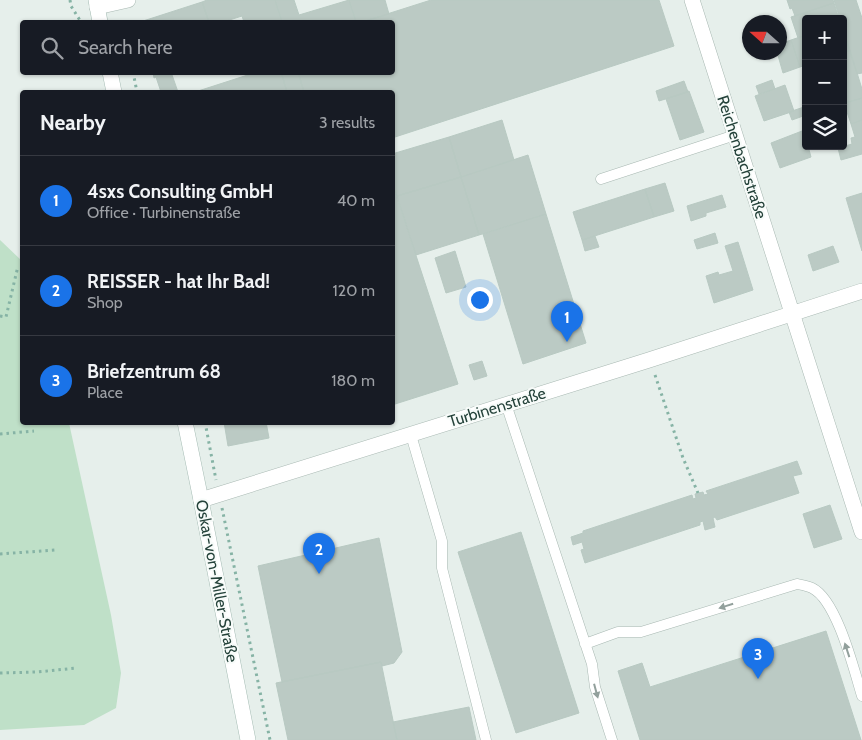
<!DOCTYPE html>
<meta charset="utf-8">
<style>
body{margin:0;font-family:Cabin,sans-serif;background:#242831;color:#f1f3f6}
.controls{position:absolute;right:15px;top:15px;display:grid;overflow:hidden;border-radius:5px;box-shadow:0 1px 4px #0004}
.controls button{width:45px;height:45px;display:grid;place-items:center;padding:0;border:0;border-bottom:1px solid #363941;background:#171b24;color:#f1f3f6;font:25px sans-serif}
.compass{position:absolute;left:742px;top:15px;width:45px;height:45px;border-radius:50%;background:#171b24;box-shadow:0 1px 4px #0004;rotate:291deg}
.you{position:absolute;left:479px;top:299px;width:18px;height:18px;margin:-12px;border:4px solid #fff;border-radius:50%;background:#1a73e8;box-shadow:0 0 0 8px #1a73e833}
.badge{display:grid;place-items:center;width:32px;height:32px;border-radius:50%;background:#1a73e8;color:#fff;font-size:16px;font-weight:700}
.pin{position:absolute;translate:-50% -41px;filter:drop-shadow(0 1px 2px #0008)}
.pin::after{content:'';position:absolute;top:26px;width:18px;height:15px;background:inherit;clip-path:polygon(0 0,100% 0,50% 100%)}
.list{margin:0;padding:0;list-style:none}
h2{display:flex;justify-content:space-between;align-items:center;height:65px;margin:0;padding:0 20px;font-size:21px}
h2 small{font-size:16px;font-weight:400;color:#9ea1a6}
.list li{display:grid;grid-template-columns:32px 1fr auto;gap:15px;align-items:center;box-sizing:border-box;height:90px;padding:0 20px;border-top:1px solid #363941}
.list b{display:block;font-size:19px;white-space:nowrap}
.list p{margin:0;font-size:16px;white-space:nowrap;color:#9ea1a6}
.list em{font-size:16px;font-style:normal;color:#9ea1a6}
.icon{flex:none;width:28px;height:28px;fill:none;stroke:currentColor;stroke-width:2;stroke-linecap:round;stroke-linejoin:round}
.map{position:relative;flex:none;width:862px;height:740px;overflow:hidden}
.search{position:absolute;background:#171b24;box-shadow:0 1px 4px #0004;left:20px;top:20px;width:375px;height:55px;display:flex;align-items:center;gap:12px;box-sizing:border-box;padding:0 18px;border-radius:5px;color:#9ea1a6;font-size:19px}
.panel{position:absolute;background:#171b24;box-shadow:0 1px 4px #0004;left:20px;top:90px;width:375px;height:335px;border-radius:5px}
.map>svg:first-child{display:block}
.green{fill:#bfe0c8}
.building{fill:#bbcac4;stroke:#b8c9c2}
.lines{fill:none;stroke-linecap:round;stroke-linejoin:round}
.service-casing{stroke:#a8b8b2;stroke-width:11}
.minor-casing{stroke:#a8b8b2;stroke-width:16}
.secondary-casing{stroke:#a4bbb3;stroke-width:16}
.path{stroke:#86b3a5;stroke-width:3;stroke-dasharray:2.5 4;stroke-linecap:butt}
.service{stroke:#fff;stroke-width:10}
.minor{stroke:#fff;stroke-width:15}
.secondary{stroke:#fff;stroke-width:15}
.oneway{fill:#92a09c}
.labels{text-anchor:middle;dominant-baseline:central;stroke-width:4;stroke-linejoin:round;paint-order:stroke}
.street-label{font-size:16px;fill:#24423a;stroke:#f7fbf9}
</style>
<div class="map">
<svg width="862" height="740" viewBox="0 0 862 740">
<rect width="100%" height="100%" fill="#e6efeb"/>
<path class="green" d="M0,240L22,261V422L69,423L111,615L121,673L116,708L84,725L0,730Z"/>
<path class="building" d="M207,0H275L282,22H244L242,16L223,22H209L202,2Z
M275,0H294L299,15L349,0L356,22H282Z
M349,0H385L389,14L362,22H356Z
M431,0H659L674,46L392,138V92H304L298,72H392V22H362Z
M787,0H833L834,3L795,16L792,8L790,9Z
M834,0H856L862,18V73L857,74L843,30V19H840Z
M202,2L209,22H140Z
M834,3L839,19H806V35L798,38L791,17Z
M843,30L850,50L843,53Z
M806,35V65L800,67L791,40Z
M791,40L800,67L783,73L777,52H780V44Z
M850,50L862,89V98L843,104V53Z
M153,72H171L178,92H161L156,77L154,78Z
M257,72H281L287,92H195Z
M281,72H298L304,92H287Z
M772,80L775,89L759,94L756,86Z
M684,81L688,92L659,101L656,91Z
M785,85L794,111L764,121L755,96Z
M689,91L704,132L680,140L666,99Z
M862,98V120L851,124L844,103Z
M804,107L806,115L792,120L789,112Z
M502,120L514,160L461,177L449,137Z
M862,120V154L841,160L838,148L852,144L851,138L855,137L851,124Z
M802,131L806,141V146H808L811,157L780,168L771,143Z
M449,137L461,177L397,196L392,182V154Z
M528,155L546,214L479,235L461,177Z
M461,177L479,235L416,255L397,196Z
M392,182L458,384L392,405Z
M665,183L674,211L654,217L645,189Z
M645,189L654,217L582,240L573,212Z
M862,193V251L846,198Z
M722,195L726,207L706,213V216L691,221L687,206Z
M546,214L586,343L523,364L483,234Z
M715,233L718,243L697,249L694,240Z
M595,236L599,247L585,251L582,240Z
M738,242L753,290L714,303L706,276L718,272L719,275L733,271L725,246Z
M833,246L839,262L813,271L808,255Z
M455,251L466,287L446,293L435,258Z
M482,361L487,376L474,380L469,365Z
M224,422H266L269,438L228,446Z
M797,461L802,474L793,476L799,493L717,520L715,517L713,518L715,527L705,530L703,521L700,522V525L585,563L581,550L584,549L582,542L573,545L571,537L583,533V531L692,495L693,499L696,498L695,494L703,492L704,495L708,494L706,491Z
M830,505L842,539L814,548L803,514Z
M521,532L579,713L516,733L458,552Z
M379,538L402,652L394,663L382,666L381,662L282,682L258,566Z
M826,631L861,740H640L618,671L642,663L650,687Z
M381,662L397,740H288L276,683Z
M469,707L476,740H397L393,722Z"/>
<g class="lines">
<g class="service-casing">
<path id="service" d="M601,179L735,135
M506,404L592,664L595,687L612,740
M411,435L442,541V568L486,740
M585,644L618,632H641L797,584C802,585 808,586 812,588C837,600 854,670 862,696"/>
</g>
<g class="minor-casing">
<path id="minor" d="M692,0L862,532
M97,7L128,0
M201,500L649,360L862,291"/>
</g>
<g class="secondary-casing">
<path id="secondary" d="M96,0L100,22
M110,72L114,92
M185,422L201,500L248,740"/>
</g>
<path class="path" d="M70,0L71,6L81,22
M133,72L137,92
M0,316L6,317L18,266
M655,375L683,458L698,493
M205,422L216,480
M0,434L34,431
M222,508L270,740
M0,554L55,550
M0,673L37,672L76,668"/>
<use href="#service" class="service"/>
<use href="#minor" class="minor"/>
<use href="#secondary" class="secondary"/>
</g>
<defs><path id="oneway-solid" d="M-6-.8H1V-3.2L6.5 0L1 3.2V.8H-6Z" transform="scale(1.25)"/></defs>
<g class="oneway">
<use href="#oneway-solid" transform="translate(726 606) rotate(163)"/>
<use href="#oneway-solid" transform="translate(847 650) rotate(-108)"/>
<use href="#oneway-solid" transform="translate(596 691) rotate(75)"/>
</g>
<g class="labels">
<g class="street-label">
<text transform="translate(742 157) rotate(72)">Reichenbachstraße</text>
<text transform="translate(497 407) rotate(-17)">Turbinenstraße</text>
<text transform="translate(217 581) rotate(79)">Oskar-von-Miller-Straße</text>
</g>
</g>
</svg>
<div class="controls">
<button>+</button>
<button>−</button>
<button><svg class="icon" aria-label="layers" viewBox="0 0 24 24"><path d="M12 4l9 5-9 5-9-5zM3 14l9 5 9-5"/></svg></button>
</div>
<svg class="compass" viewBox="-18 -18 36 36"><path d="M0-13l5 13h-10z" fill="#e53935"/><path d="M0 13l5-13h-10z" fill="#9ea1a6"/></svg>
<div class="you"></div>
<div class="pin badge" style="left:567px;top:342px">1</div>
<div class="pin badge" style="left:319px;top:574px">2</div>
<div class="pin badge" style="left:758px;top:679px">3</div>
<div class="search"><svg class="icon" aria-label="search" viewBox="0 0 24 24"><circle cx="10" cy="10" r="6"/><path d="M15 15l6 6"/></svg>Search here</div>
<section class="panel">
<h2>Nearby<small>3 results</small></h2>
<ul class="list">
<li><span class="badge">1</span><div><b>4sxs Consulting GmbH</b><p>Office · Turbinenstraße</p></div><em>40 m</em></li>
<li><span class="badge">2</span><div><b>REISSER - hat Ihr Bad!</b><p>Shop</p></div><em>120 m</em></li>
<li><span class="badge">3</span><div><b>Briefzentrum 68</b><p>Place</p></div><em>180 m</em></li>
</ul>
</section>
</div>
